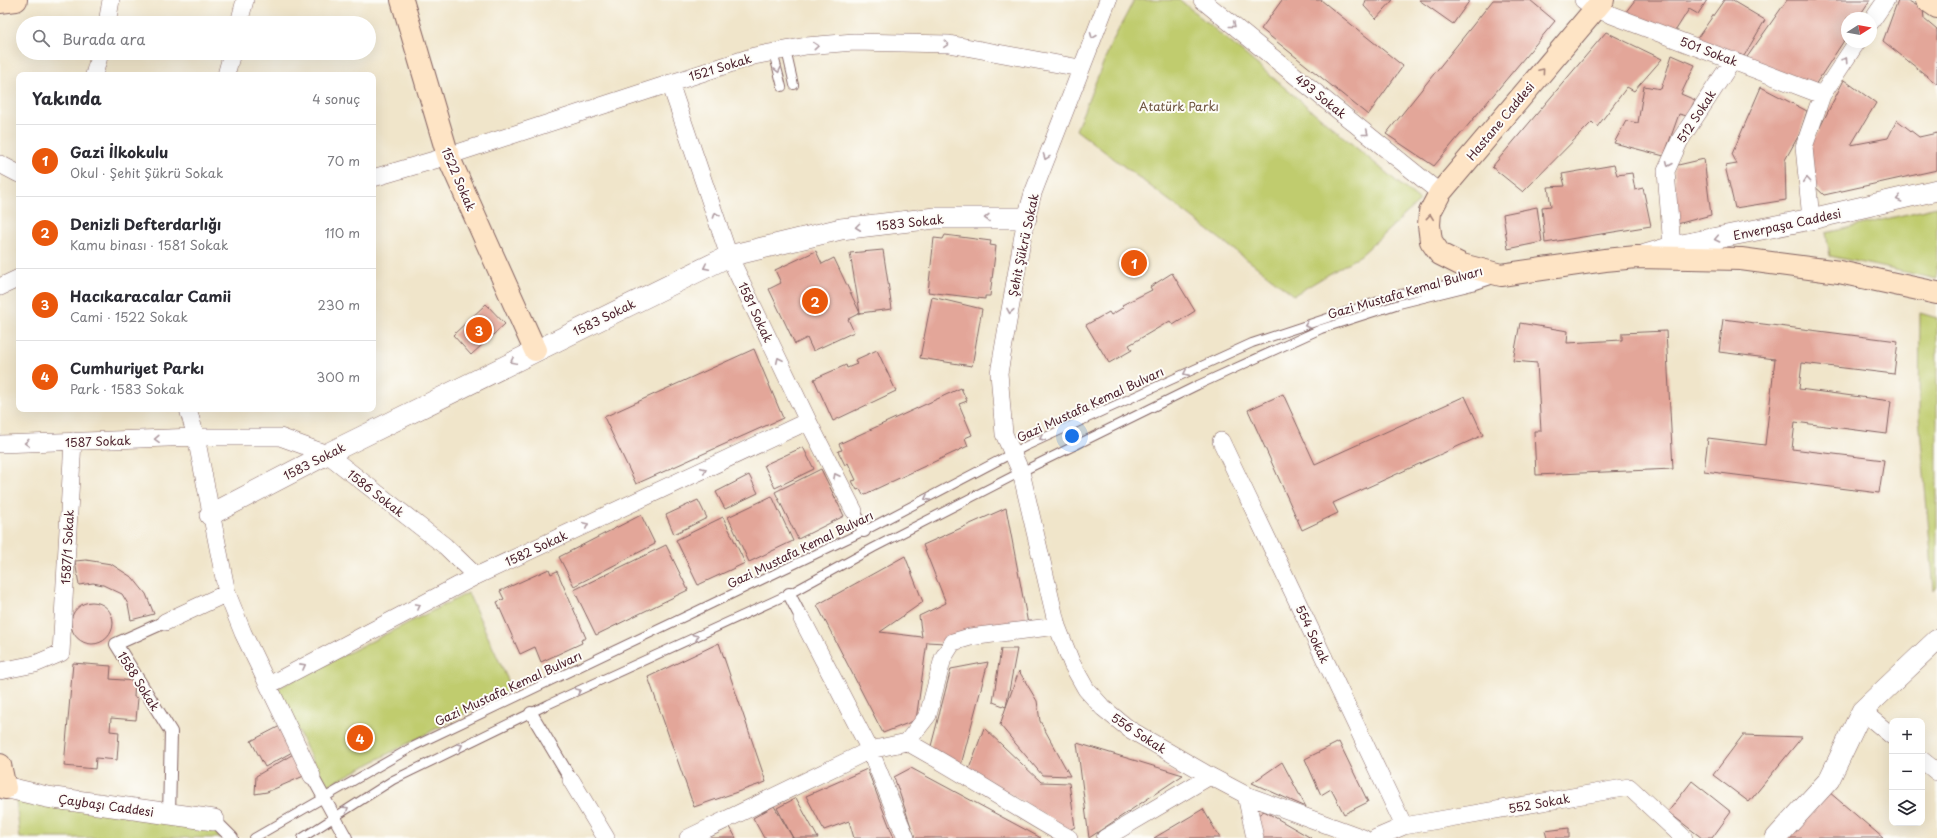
<!DOCTYPE html>
<html lang="tr">
<meta charset="utf-8">
<style>
body{margin:0;font-family:"Playpen Sans",sans-serif;background:#f7f7f7;color:#2b2b33}
.controls{position:absolute;right:12px;bottom:12px;display:grid;overflow:hidden;border-radius:8px;box-shadow:0 4px 16px #0002}
.controls button{width:36px;height:36px;display:grid;place-items:center;padding:0;border:0;border-bottom:1px solid #e1e1e2;background:#fff;color:#2b2b33;font:20px sans-serif}
.compass{position:absolute;left:1841px;top:12px;width:36px;height:36px;border-radius:50%;background:#fff;box-shadow:0 4px 16px #0002;rotate:79deg}
.you{position:absolute;left:1072px;top:436px;width:14px;height:14px;margin:-10px;border:3px solid #fff;border-radius:50%;background:#1a73e8;box-shadow:0 0 0 6px #1a73e833}
.badge{display:grid;place-items:center;width:26px;height:26px;border-radius:50%;background:#ea580c;color:#fff;font-size:13px;font-weight:700}
.pin{position:absolute;translate:-50% -50%;border:2px solid #fff;box-shadow:0 1px 4px #0006}
.list{margin:0;padding:0;list-style:none}
h2{display:flex;justify-content:space-between;align-items:center;height:52px;margin:0;padding:0 16px;font-size:17px}
h2 small{font-size:13px;font-weight:400;color:#7c7c81}
.list li{display:grid;grid-template-columns:26px 1fr auto;gap:12px;align-items:center;box-sizing:border-box;height:72px;padding:0 16px;border-top:1px solid #e1e1e2}
.list b{display:block;font-size:15px;white-space:nowrap}
.list p{margin:0;font-size:13px;white-space:nowrap;color:#7c7c81}
.list em{font-size:13px;font-style:normal;color:#7c7c81}
.icon{flex:none;width:22px;height:22px;fill:none;stroke:currentColor;stroke-width:2;stroke-linecap:round;stroke-linejoin:round}
.map{position:relative;flex:none;width:1937px;height:838px;overflow:hidden}
.search{position:absolute;background:#fff;box-shadow:0 4px 16px #0002;left:16px;top:16px;width:360px;height:44px;display:flex;align-items:center;gap:10px;box-sizing:border-box;padding:0 14px;border-radius:22px;color:#7c7c81;font-size:15px}
.panel{position:absolute;background:#fff;box-shadow:0 4px 16px #0002;left:16px;top:72px;width:360px;height:340px;border-radius:8px}
.map>svg:first-child{display:block}
.green{fill:#c0cc6e;stroke:#85764c}
.building{fill:#e3a699}
.lines{fill:none;stroke-linecap:round;stroke-linejoin:round}
.service-casing{stroke:#846463;stroke-width:10}
.pedestrian-casing{stroke:#846463;stroke-width:14}
.minor-casing{stroke:#846463;stroke-width:18}
.tertiary-casing{stroke:#846463;stroke-width:22}
.secondary-casing{stroke:#846463;stroke-width:24}
.service{stroke:#fff;stroke-width:8}
.pedestrian{stroke:#fff;stroke-width:12}
.minor{stroke:#fff;stroke-width:17}
.tertiary{stroke:#fff;stroke-width:21}
.secondary{stroke:#fee4c5;stroke-width:22}
.oneway{stroke:#ae9aa0}
.oneway2{stroke:#a48278}
.labels{text-anchor:middle;dominant-baseline:central;stroke-width:4;stroke-linejoin:round;paint-order:stroke}
.street-label{font-size:12px;fill:#4a1f2b;stroke:#fdfcf7}
.park-label{font-size:12px;fill:#6d533f;stroke:#fdfcf7}
</style>
<div class="map">
<svg width="1937" height="838" viewBox="0 0 1937 838">
<rect width="100%" height="100%" fill="#fdfcf7"/>
<filter id="ink" filterUnits="userSpaceOnUse"><feTurbulence type="fractalNoise" baseFrequency=".025" numOctaves="2"/><feDisplacementMap in="SourceGraphic" scale="8" xChannelSelector="R" yChannelSelector="G"/><feConvolveMatrix kernelMatrix="1 2 1 2 8 2 1 2 1" color-interpolation-filters="sRGB"/></filter>
<filter id="wash" filterUnits="userSpaceOnUse"><feTurbulence type="fractalNoise" baseFrequency=".012" numOctaves="4" result="noise"/><feDisplacementMap in="SourceGraphic" scale="16" xChannelSelector="R" yChannelSelector="G"/><feGaussianBlur stdDeviation="0.9" result="paint"/><feColorMatrix in="noise" values="0 0 0 0 0 0 0 0 0 0 0 0 0 0 0 0 0 1.4 0 .05"/><feComposite in="paint" operator="in"/></filter>
<g filter="url(#wash)">
<rect width="100%" height="100%" fill="#f0e5ca"/>
<path class="green" d="M1134,0H1180L1420,201L1361,255L1294,295L1076,130L1111,44Z
M1937,207V279L1830,256L1826,233Z
M1920,313L1937,318V586L1934,590L1919,417Z
M468,593L512,689L325,787L278,688Z
M16,800L213,825L220,838H20Z"/>
<g id="blocks">
<path class="building" d="M1282,0H1321L1403,66L1368,115L1261,29Z
M1366,0H1393L1376,19L1364,6Z
M1419,0H1470L1453,24Z
M1493,0H1530L1555,21L1434,166L1386,134Z
M1635,0H1707L1698,14L1689,9L1674,33L1625,13Z
M1724,0H1731L1765,20L1744,56L1696,40Z
M1787,0H1870L1858,18H1847V36L1815,85L1745,60Z
M1898,0H1907L1923,9L1924,19L1937,30V84L1883,41Z
M1606,32L1662,59L1634,91L1627,87L1597,127L1592,122L1523,192L1492,167Z
M1672,55L1695,65L1681,94L1695,100L1687,116L1679,114L1664,156L1614,143L1626,121L1638,123L1644,86L1661,89Z
M1844,80L1876,103L1851,145L1888,138L1897,120L1919,137L1937,133V170L1824,195L1811,183L1810,147Z
M1761,87L1807,111L1800,133L1785,160L1786,200L1735,208L1725,166L1737,164L1732,154Z
M1704,159L1711,215L1677,224L1674,166Z
M1614,165L1617,175L1632,173L1635,190L1643,188L1651,226L1545,243L1542,207L1551,206L1548,187L1565,186L1562,174Z
M1537,207L1542,242L1508,249L1503,214Z
M945,235L991,241L990,245L996,246L990,296H985V299L928,292L934,238L943,239Z
M883,250L892,309L860,313L848,319L854,332L813,351L807,338L795,344L769,289L781,283L775,270L816,251L822,264L834,258L860,313L850,253Z
M1172,273L1195,311L1173,325L1170,321L1129,345L1132,350L1109,363L1086,325L1109,312L1111,315L1124,307L1122,305L1152,290L1150,287Z
M932,297L982,309L972,366L920,358Z
M486,304L505,324L471,355L453,335Z
M1723,319L1898,341L1894,374L1802,363L1799,389L1891,401L1887,434L1795,422L1792,449L1884,460L1879,493L1704,471L1708,438L1765,445L1775,359L1719,352Z
M1520,323L1568,331L1567,343L1622,340V333L1666,331L1673,469L1536,475L1534,431H1541L1537,363L1513,361Z
M754,349L783,418L636,484L604,417Z
M877,350L896,391L833,421L814,379L846,365L847,368L857,364L855,360Z
M961,388L967,401L959,404L972,435L965,438L968,446L863,495L860,489L857,490L852,481L856,480L848,463L845,465L838,451L842,450L839,444Z
M1283,394L1315,464L1465,396L1483,435L1333,503L1338,513L1302,530L1248,410Z
M803,447L814,469L775,488L764,465Z
M821,469L844,516L798,539L775,492Z
M749,475L758,493L725,509L716,492Z
M772,496L793,541L749,562L728,517Z
M698,500L707,518L674,534L666,515Z
M1006,508L1028,624L945,643L927,642L916,720L883,733L817,605L905,556L923,602L880,632L922,637L919,616L946,603L923,545Z
M641,515L655,544L574,586L559,557Z
M723,517L745,563L698,585L676,540Z
M666,545L688,590L596,635L574,590Z
M86,560L111,564L133,578L146,594L154,614L131,620L128,604L122,594L103,585L93,583L79,585L75,561Z
M549,569L551,574L557,571L586,638L581,640L582,643L541,662L535,647L520,654L497,602L504,599L500,591Z
M71 623a21 21 0 1 1 42 0a21 21 0 1 1-42 0Z
M719,643L766,782L694,807L648,677Z
M1001,649H1017L1006,707L1019,671L1037,701L1040,721L1070,776L1042,775L1000,725L1006,707L993,702Z
M988,662L961,765L930,750L951,669Z
M73,663L111,666L110,679L135,681L134,697L138,698L136,720L111,718L110,731L119,732L117,760L96,758L95,769L64,766Z
M282,725L294,751L265,767L251,741Z
M984,728L1041,782L1069,783L1075,827L1069,830L969,769Z
M1743,735L1802,737L1749,802L1713,775Z
M1339,742L1368,802L1344,814L1331,789L1321,795L1305,759Z
M1077,743L1183,775L1089,838Z
M295,753L306,775L267,792L255,794L256,776Z
M1282,762L1306,807L1252,783Z
M911,768L1041,838H915L894,777Z
M867,769L894,838H854L849,821L824,830L806,796Z
M1692,781L1731,812L1712,838H1702L1668,812Z
M1829,792L1883,838H1785Z
M796,798L818,838H793L777,808Z
M774,806L793,838H764L753,818Z
M1203,809L1220,838H1154Z
M1264,811L1311,838H1259L1255,817Z
M730,827L736,838H708Z
M1569,828V838H1547L1545,831Z"/>
</g>
</g>
<g filter="url(#ink)">
<use href="#blocks" fill-opacity="0" stroke="#846463" stroke-width="1"/>
<g class="lines">
<g class="service-casing">
<path id="service" d="M786,50L794,85
M773,52L782,87
M254,838L414,746L864,531L1026,446L1252,343L1397,295L1484,277
M302,838L393,780L549,704L789,594L873,548L1021,472L1198,385L1321,329L1399,304L1476,285L1491,280"/>
</g>
<g class="pedestrian-casing">
<path id="pedestrian" d="M854,511L864,531
M789,594L802,619
M165,622L116,644L171,732L169,814
M531,713L571,780
M312,776L346,838
M214,820L232,838"/>
</g>
<g class="minor-casing">
<path id="minor" d="M1108,0L1033,193L1026,218L999,373L1004,434L1021,472L1057,626L1072,664L1086,689L1103,708L1129,729L1210,776L1246,795L1363,838
M1202,0L1440,193
M1583,0L1596,9L1822,95
M1871,22L1886,0
M107,23L111,0
M239,23L245,0
M94,75L100,53
M226,75L232,53
M670,83L729,256L808,421L854,511
M0,164L19,174
M373,178L448,156L754,56L806,46L854,42L949,44L1080,68
M1811,219L1804,147L1822,95L1857,42
M1672,247L1666,171L1680,140L1733,60
M0,287L19,278
M188,409L196,437L227,593L243,633L312,776
M1221,441L1404,826
M0,444L196,437H280L327,454L445,546L476,576
M802,619L870,750L906,838
M165,622L227,593
M0,671L35,664L61,653L73,441
M269,685L476,576L808,421
M1862,711L1892,736
M907,742C962,772 1014,807 1069,838
M1922,760L1937,772
M571,780L606,838
M1246,795L1255,838
M688,838L870,750L907,742L928,715L943,658L953,642L970,637L1057,626
M1105,838L1210,776
M1376,838L1404,826L1629,787L1684,838"/>
</g>
<g class="tertiary-casing">
<path id="tertiary" d="M1645,255L1672,247L1811,219L1937,190
M210,515L327,454L729,256L841,229L935,218H1026
M0,786L47,797L214,820
M1776,838L1829,780L1862,711L1937,640"/>
</g>
<g class="secondary-casing">
<path id="secondary" d="M402,0L448,156L535,350
M1603,0L1440,193L1430,212L1429,225L1431,241L1440,254L1462,265L1501,275L1605,260L1637,257L1741,259L1839,272L1937,293
M1927,0L1937,7
M0,2L16,0
M0,765L5,788"/>
</g>
<use href="#service" class="service"/>
<use href="#pedestrian" class="pedestrian"/>
<use href="#minor" class="minor"/>
<use href="#tertiary" class="tertiary"/>
<use href="#secondary" class="secondary"/>
</g>
<defs><path id="oneway-chevron" d="M-2-3.5L2.5 0L-2 3.5" fill="none" stroke-width="1.6" stroke-linecap="round" stroke-linejoin="round"/></defs>
<g class="oneway">
<use href="#oneway-chevron" transform="translate(1233 25) rotate(39)"/>
<use href="#oneway-chevron" transform="translate(1093 36) rotate(112)"/>
<use href="#oneway-chevron" transform="translate(946 44) rotate(4)"/>
<use href="#oneway-chevron" transform="translate(816 46) rotate(-5)"/>
<use href="#oneway-chevron" transform="translate(1845 60) rotate(-56)"/>
<use href="#oneway-chevron" transform="translate(778 70) rotate(77)"/>
<use href="#oneway-chevron" transform="translate(1366 133) rotate(39)"/>
<use href="#oneway-chevron" transform="translate(1046 157) rotate(111)"/>
<use href="#oneway-chevron" transform="translate(1669 164) rotate(113)"/>
<use href="#oneway-chevron" transform="translate(1807 180) rotate(-95)"/>
<use href="#oneway-chevron" transform="translate(1899 199) rotate(167)"/>
<use href="#oneway-chevron" transform="translate(716 215) rotate(-109)"/>
<use href="#oneway-chevron" transform="translate(987 218) rotate(179)"/>
<use href="#oneway-chevron" transform="translate(858 227) rotate(173)"/>
<use href="#oneway-chevron" transform="translate(1717 239) rotate(168)"/>
<use href="#oneway-chevron" transform="translate(706 267) rotate(154)"/>
<use href="#oneway-chevron" transform="translate(1010 311) rotate(100)"/>
<use href="#oneway-chevron" transform="translate(1307 325) rotate(161)"/>
<use href="#oneway-chevron" transform="translate(779 360) rotate(-115)"/>
<use href="#oneway-chevron" transform="translate(513 361) rotate(154)"/>
<use href="#oneway-chevron" transform="translate(1186 373) rotate(156)"/>
<use href="#oneway-chevron" transform="translate(1042 438) rotate(156)"/>
<use href="#oneway-chevron" transform="translate(157 439) rotate(178)"/>
<use href="#oneway-chevron" transform="translate(27 443) rotate(178)"/>
<use href="#oneway-chevron" transform="translate(704 470) rotate(-25)"/>
<use href="#oneway-chevron" transform="translate(836 476) rotate(-117)"/>
<use href="#oneway-chevron" transform="translate(927 498) rotate(152)"/>
<use href="#oneway-chevron" transform="translate(586 525) rotate(-25)"/>
<use href="#oneway-chevron" transform="translate(418 606) rotate(-28)"/>
<use href="#oneway-chevron" transform="translate(696 637) rotate(-25)"/>
<use href="#oneway-chevron" transform="translate(303 666) rotate(-28)"/>
<use href="#oneway-chevron" transform="translate(578 691) rotate(-25)"/>
<use href="#oneway-chevron" transform="translate(460 746) rotate(-24)"/>
<use href="#oneway-chevron" transform="translate(346 809) rotate(-32)"/>
</g>
<g class="oneway2">
<use href="#oneway-chevron" transform="translate(1542 71) rotate(-50)"/>
<use href="#oneway-chevron" transform="translate(1430 217) rotate(-84)"/>
</g>
</g>
<g class="labels">
<g class="street-label">
<text transform="translate(1709 51) rotate(21)">501 Sokak</text>
<text transform="translate(720 67) rotate(-17)">1521 Sokak</text>
<text transform="translate(1321 96) rotate(39)">493 Sokak</text>
<text transform="translate(1696 116) rotate(-57)">512 Sokak</text>
<text transform="translate(1500 121) rotate(-50)">Hastane Caddesi</text>
<text transform="translate(459 179) rotate(67)">1522 Sokak</text>
<text transform="translate(910 222) rotate(-6)">1583 Sokak</text>
<text transform="translate(1787 224) rotate(-12)">Enverpaşa Caddesi</text>
<text transform="translate(1023 245) rotate(-78)">Şehit Şükrü Sokak</text>
<text transform="translate(1405 292) rotate(-16)">Gazi Mustafa Kemal Bulvarı</text>
<text transform="translate(756 312) rotate(65)">1581 Sokak</text>
<text transform="translate(604 317) rotate(-26)">1583 Sokak</text>
<text transform="translate(1090 404) rotate(-25)">Gazi Mustafa Kemal Bulvarı</text>
<text transform="translate(98 441) rotate(-2)">1587 Sokak</text>
<text transform="translate(314 461) rotate(-27)">1583 Sokak</text>
<text transform="translate(376 493) rotate(38)">1586 Sokak</text>
<text transform="translate(67 547) rotate(-87)">1587/1 Sokak</text>
<text transform="translate(536 548) rotate(-25)">1582 Sokak</text>
<text transform="translate(800 549) rotate(-26)">Gazi Mustafa Kemal Bulvarı</text>
<text transform="translate(1313 634) rotate(65)">554 Sokak</text>
<text transform="translate(139 681) rotate(58)">1588 Sokak</text>
<text transform="translate(508 688) rotate(-25)">Gazi Mustafa Kemal Bulvarı</text>
<text transform="translate(1139 733) rotate(33)">556 Sokak</text>
<text transform="translate(1539 803) rotate(-10)">552 Sokak</text>
<text transform="translate(106 805) rotate(8)">Çaybaşı Caddesi</text>
</g>
<g class="park-label">
<text x="1179" y="106">Atatürk Parkı</text>
</g>
</g>
</svg>
<div class="controls">
<button>+</button>
<button>−</button>
<button><svg class="icon" aria-label="layers" viewBox="0 0 24 24"><path d="M12 4l9 5-9 5-9-5zM3 14l9 5 9-5"/></svg></button>
</div>
<svg class="compass" viewBox="-18 -18 36 36"><path d="M0-13l5 13h-10z" fill="#e53935"/><path d="M0 13l5-13h-10z" fill="#7c7c81"/></svg>
<div class="you"></div>
<div class="pin badge" style="left:1134px;top:263px">1</div>
<div class="pin badge" style="left:815px;top:301px">2</div>
<div class="pin badge" style="left:479px;top:330px">3</div>
<div class="pin badge" style="left:360px;top:738px">4</div>
<div class="search"><svg class="icon" aria-label="search" viewBox="0 0 24 24"><circle cx="10" cy="10" r="6"/><path d="M15 15l6 6"/></svg>Burada ara</div>
<section class="panel">
<h2>Yakında<small>4 sonuç</small></h2>
<ul class="list">
<li><span class="badge">1</span><div><b>Gazi İlkokulu</b><p>Okul · Şehit Şükrü Sokak</p></div><em>70 m</em></li>
<li><span class="badge">2</span><div><b>Denizli Defterdarlığı</b><p>Kamu binası · 1581 Sokak</p></div><em>110 m</em></li>
<li><span class="badge">3</span><div><b>Hacıkaracalar Camii</b><p>Cami · 1522 Sokak</p></div><em>230 m</em></li>
<li><span class="badge">4</span><div><b>Cumhuriyet Parkı</b><p>Park · 1583 Sokak</p></div><em>300 m</em></li>
</ul>
</section>
</div>
